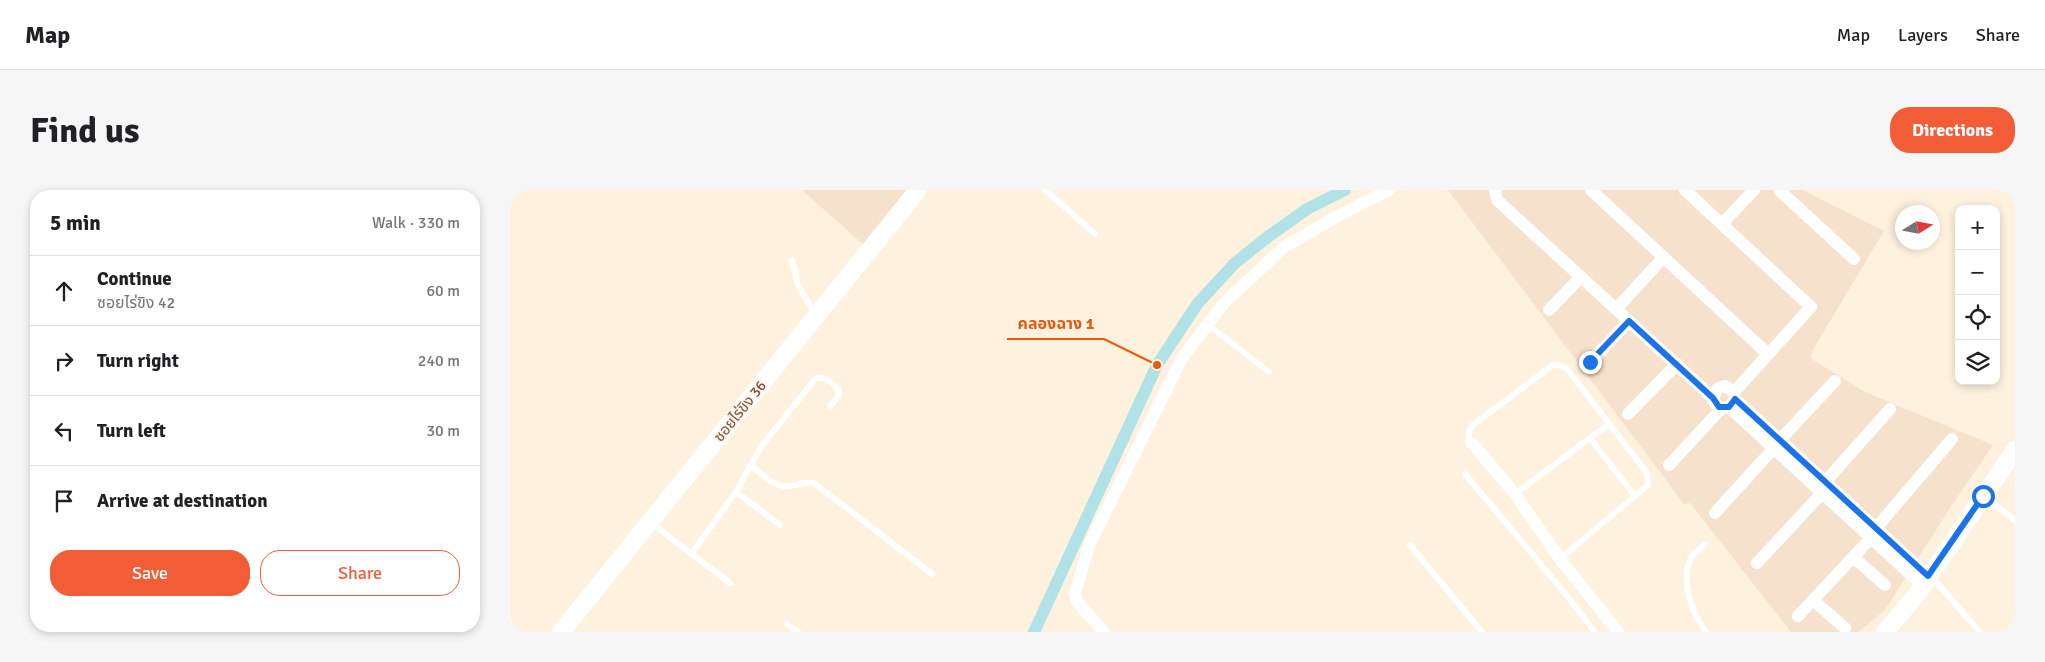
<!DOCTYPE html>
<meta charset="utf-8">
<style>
body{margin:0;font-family:Signika,"Noto Sans Thai",sans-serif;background:#f6f6f6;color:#202124}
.controls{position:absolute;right:15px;top:15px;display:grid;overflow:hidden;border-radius:10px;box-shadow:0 2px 8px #0003}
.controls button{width:45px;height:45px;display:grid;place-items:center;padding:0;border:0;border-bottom:1px solid #e0e0e0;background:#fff;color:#202124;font:25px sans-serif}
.compass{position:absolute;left:1385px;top:15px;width:45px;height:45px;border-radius:50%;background:#fff;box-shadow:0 2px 8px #0003;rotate:79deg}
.stop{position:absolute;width:15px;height:15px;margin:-11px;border:4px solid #1a73e8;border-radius:50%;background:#fff}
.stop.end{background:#1a73e8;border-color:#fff;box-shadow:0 1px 5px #0008}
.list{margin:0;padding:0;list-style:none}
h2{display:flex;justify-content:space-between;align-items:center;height:65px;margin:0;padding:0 20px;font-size:21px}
h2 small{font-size:16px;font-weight:400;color:#757577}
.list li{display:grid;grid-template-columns:32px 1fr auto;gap:15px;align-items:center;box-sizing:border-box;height:70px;padding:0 20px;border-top:1px solid #e0e0e0}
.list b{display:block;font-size:19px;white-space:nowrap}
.list p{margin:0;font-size:16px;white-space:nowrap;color:#757577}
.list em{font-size:16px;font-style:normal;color:#757577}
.actions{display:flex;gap:10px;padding:15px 20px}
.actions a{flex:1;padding:11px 0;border:1px solid #f25d38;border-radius:20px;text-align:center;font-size:18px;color:#f25d38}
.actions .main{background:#f25d38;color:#fff}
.icon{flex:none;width:28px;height:28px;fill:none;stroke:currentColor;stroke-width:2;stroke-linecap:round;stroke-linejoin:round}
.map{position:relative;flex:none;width:1505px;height:442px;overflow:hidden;border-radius:20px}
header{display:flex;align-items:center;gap:30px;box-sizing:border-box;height:70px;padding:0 25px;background:#fff;border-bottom:1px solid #e0e0e0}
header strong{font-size:24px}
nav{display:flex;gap:28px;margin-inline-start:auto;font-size:18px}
.intro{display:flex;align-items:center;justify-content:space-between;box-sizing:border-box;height:120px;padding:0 30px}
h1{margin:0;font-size:35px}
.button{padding:12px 22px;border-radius:20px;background:#f25d38;color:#fff;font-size:18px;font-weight:700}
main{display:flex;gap:30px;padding:0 30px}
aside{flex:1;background:#fff;border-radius:20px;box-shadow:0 2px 8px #0003}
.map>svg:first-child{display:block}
.residential{fill:#f6e2cc}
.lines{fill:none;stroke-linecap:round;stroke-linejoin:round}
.canal{stroke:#b1e2e8;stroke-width:12}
.lane{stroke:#fff;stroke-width:6}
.street{stroke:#fff;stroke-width:12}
.secondary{stroke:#fff;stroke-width:18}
.route{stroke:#1a73e8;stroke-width:6}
.labels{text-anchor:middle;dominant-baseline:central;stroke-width:4;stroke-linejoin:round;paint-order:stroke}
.street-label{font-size:15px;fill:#755544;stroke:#fff4e6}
.leader{fill:none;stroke:#e8590c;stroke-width:2}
.callout-dot{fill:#e8590c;stroke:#fff4e6;stroke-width:2}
.callout-label{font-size:16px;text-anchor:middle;font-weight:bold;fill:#e8590c;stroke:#fff4e6;stroke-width:4;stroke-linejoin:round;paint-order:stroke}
</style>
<header>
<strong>Map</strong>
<nav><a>Map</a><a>Layers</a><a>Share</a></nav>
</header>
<div class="intro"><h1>Find us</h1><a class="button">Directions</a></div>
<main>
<aside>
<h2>5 min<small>Walk · 330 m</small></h2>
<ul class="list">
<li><svg class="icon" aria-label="ahead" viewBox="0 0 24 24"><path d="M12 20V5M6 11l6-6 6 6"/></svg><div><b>Continue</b><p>ซอยไร่ขิง 42</p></div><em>60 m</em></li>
<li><svg class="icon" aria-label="right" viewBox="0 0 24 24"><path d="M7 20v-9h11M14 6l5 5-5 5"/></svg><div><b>Turn right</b></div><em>240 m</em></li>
<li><svg class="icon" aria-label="left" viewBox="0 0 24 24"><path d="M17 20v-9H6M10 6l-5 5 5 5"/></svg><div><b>Turn left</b></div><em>30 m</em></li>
<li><svg class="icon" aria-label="arrive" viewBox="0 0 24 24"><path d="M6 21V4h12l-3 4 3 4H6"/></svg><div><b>Arrive at destination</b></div></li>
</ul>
<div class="actions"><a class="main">Save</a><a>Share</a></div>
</aside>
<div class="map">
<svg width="1505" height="442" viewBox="0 0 1505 442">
<rect width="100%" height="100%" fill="#fef1de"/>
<path class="residential" d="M292,0H398L355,56Z
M938,0H1293L1374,41L1304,158L1300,168L1355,202L1483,255L1440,318L1375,420L1348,442H1281L1180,313L1174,314Z"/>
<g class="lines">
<path class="canal" d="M524,442L647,175L688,113L725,73L759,46L797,19L835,0"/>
<path class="lane" d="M535,0L585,44
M282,70L288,95L306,126
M697,134L759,182
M1080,248L1125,306
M961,252C957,245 958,241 963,235L1043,175H1050L1057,179L1137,283L1138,295L1050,369
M241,275C252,284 263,298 279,296C288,295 294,291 304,293L422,384
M955,284L1054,402L1085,442
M226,302L270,335
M1005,304L1099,234
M1474,307L1505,330
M141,333L220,393
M1195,354C1191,358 1184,363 1181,368C1170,390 1182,424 1196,442
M900,355L972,442
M182,363L226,302L251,257L305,189C317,185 321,193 329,200L328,207L320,216
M1422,387L1470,442
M277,434L288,442"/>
<path class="street" d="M985,0L987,10L1203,208C1205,216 1210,219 1219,217L1225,209L1224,202L1215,196L1208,198L1203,208
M1081,0L1258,164
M1175,0L1301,117L1224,202
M1269,0L1344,69
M1212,34L1244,0
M1106,119L1154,67
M1039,120L1071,87
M1080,172L1119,131
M1225,209L1418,386
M1219,217L1412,395
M1118,224L1167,174
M1270,250L1325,191
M961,252L1005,304L1050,369L1108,442
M1159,275L1212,218
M1315,292L1380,219
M1205,323L1264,258
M1366,338L1442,249
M1343,367L1375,395
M1247,373L1312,303
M1303,410L1335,438
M1288,426L1361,348
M594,442L567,412L565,403L580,353L672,168L714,113L774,57L826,27L879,0"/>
<path class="secondary" d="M51,442L408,0
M1375,442L1408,403L1505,260"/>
</g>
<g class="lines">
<path class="route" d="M1080,172L1119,131L1203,208L1209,217H1219L1225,209L1418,386L1473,306"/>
</g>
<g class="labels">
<g class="street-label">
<text transform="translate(230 221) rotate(-51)">ซอยไร่ขิง 36</text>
</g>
</g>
<path class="leader" d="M647 175L594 149H497"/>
<circle class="callout-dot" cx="647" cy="175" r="5"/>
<g class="callout-label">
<text x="546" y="139">คลองฉาง 1</text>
</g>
</svg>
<div class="controls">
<button>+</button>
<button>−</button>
<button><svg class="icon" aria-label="locate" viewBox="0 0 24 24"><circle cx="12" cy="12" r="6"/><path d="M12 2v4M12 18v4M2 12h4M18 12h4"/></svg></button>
<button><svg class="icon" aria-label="layers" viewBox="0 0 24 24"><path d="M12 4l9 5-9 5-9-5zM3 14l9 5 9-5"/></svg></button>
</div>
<svg class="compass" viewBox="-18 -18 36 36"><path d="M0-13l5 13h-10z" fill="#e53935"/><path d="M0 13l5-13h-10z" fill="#757577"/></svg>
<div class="stop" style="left:1473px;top:306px"></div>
<div class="stop end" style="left:1080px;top:172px"></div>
</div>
</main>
